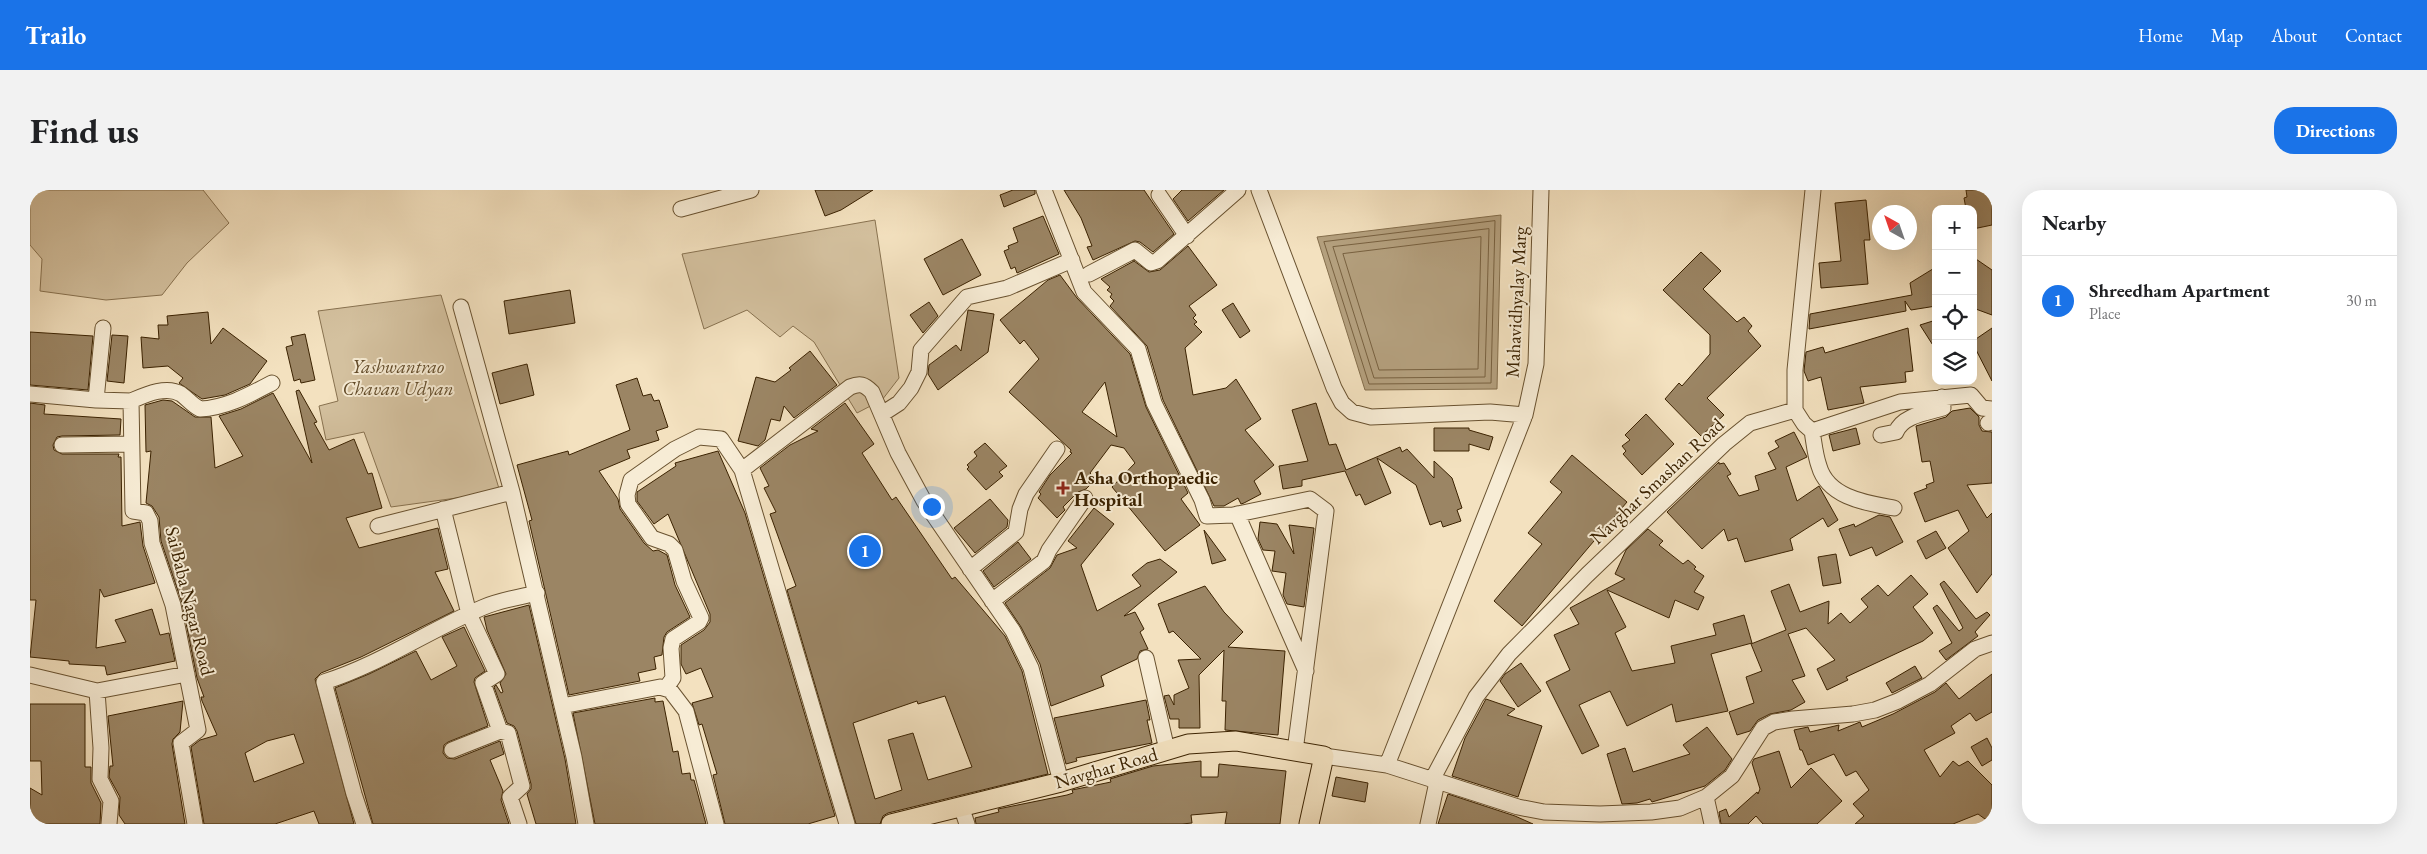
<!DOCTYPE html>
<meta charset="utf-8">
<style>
body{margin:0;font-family:"EB Garamond",serif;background:#f2f2f2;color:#202124}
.controls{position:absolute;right:15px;top:15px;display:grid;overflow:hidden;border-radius:10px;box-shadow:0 5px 20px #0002}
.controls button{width:45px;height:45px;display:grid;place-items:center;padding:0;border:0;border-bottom:1px solid #e0e0e0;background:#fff;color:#202124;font:25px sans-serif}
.compass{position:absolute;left:1842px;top:15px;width:45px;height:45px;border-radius:50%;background:#fff;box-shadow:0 5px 20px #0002;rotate:320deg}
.you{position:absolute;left:901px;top:316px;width:18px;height:18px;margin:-12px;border:4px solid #fff;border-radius:50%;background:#1a73e8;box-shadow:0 0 0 8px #1a73e833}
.badge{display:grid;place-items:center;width:32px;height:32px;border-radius:50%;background:#1a73e8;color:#fff;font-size:16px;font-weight:700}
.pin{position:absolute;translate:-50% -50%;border:2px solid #fff;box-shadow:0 1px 5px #0006}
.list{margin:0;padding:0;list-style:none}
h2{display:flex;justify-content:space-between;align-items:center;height:65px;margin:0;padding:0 20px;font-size:21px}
h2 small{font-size:16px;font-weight:400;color:#757577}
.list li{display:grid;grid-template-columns:32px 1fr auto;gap:15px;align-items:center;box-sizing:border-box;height:90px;padding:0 20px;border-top:1px solid #e0e0e0}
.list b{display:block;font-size:19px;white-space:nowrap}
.list p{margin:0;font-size:16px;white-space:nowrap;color:#757577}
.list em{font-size:16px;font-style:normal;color:#757577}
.icon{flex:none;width:28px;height:28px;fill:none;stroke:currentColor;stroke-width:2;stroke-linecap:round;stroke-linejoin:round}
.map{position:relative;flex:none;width:1962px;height:634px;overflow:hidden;border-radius:20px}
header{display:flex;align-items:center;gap:30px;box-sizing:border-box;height:70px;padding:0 25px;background:#1a73e8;color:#fff}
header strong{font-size:24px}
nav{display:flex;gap:28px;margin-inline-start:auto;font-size:18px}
.intro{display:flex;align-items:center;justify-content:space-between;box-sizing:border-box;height:120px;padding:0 30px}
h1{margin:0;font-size:35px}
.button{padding:12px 22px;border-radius:20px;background:#1a73e8;color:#fff;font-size:18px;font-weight:700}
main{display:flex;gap:30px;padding:0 30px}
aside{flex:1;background:#fff;border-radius:20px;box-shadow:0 5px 20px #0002}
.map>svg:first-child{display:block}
.green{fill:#d4c19f;stroke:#887250}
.water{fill:#b4a07e;stroke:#846e4c}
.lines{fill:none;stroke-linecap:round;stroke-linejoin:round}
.shore{stroke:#786140;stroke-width:1}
.building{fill:#9b8564;stroke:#3b2201;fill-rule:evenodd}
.minor-casing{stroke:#695230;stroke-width:17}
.major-casing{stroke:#3b2201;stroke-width:21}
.minor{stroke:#f7ecd5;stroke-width:15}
.major{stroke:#f3e1bf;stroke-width:19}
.poi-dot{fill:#8f2418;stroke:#f7ecd5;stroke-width:2}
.labels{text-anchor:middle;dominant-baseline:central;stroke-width:4;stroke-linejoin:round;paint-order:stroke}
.street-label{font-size:19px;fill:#3b2201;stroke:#f7ecd5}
.park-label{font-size:19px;font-style:italic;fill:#614a28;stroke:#f7ecd5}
.poi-label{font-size:19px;font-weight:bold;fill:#3b2201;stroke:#f7ecd5;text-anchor:start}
</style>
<header>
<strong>Trailo</strong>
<nav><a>Home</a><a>Map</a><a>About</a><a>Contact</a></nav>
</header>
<div class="intro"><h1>Find us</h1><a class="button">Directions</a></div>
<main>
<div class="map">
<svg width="1962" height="634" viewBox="0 0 1962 634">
<rect width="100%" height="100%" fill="#f3e1bf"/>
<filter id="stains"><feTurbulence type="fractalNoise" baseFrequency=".004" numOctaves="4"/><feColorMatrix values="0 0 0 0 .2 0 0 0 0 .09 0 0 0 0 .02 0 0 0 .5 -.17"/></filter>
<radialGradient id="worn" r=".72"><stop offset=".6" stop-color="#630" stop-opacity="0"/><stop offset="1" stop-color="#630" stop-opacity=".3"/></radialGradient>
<path class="green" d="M0,0H173L199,33L157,73L132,105L76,110L10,101L12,69L0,55Z
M845,30L869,188L852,210L827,223L784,152L763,136L750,147L717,120L674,139L652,64Z
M411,105L470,302L361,317L334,242L296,250L289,216L308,211L288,121Z"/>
<path class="water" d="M1471,25L1467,199L1335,200L1287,47Z"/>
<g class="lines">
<path class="shore" d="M1465,31L1461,193L1339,194L1294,52Z
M1459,39L1455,187L1344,188L1303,57Z
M1451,47L1448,179L1349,180L1313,64Z"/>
</g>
<path class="building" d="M785,0H843L811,20L795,26Z
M983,0H1005V4L974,17L970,5Z
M1034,0H1114L1144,44L1123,62L1110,52L1105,51L1063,70L1057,57L1062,56L1051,28Z
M1152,0H1194L1158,31L1143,9Z
M1936,0H1962V35L1943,39V19H1936L1934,8L1937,7Z
M1836,10L1840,50H1834L1838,94L1791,98L1789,73L1811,71L1805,13Z
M1013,26L1029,64L987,83L985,77L981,79L974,61L979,59L978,56L988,52L983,38Z
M932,49L951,85L913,105L894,69Z
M1158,56L1187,95L1159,116L1166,125L1163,128L1167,132L1164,134L1172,142L1155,158L1163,205L1196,198L1206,189L1231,229L1215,240L1244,275L1224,291L1231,304L1214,313L1211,314L1208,308L1194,316H1184L1133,210L1117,156L1080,116L1084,111L1080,107L1082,104L1077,100L1080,97L1071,89L1104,71L1119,82L1130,80Z
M1671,62L1691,81L1673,99L1707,132L1714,127L1722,136L1718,141L1731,156L1677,208L1694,225L1671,246L1635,209L1649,193L1652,196L1680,164V145L1633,100Z
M1943,67L1962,80V125L1943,118Z
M1906,77V116L1881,120L1875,111L1876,121L1779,139L1780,124L1882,105L1880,93Z
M1030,85L1047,108L1100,164L1116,217L1158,303L1151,309L1170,335L1135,361L1082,297L1105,273L1094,258L1081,255L1060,283L1066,289L1056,299L1048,302L1033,317L1035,320L1027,328L1008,308L1011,304L1009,302L1020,285L1042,263L1040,262L1041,260L979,202L1009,169L994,150L990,154L970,130L1018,90ZM1075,192L1087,247L1052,222Z
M540,100L545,133L479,144L474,111Z
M899,112L908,126L893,143L880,125Z
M1203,113L1220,141L1210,148L1192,120Z
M938,120L964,124L958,162L908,200L898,184L899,175L926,155L931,161Z
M178,122L181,154L193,138L237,171L220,194L195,205L172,209L149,193L153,188L138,176L113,178L111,147L129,149L128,135H138L137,126Z
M1906,130V160L1890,135Z
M1878,138L1883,181L1875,182L1876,192L1830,197L1834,213L1798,220L1791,187L1778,191L1774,181L1776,162L1793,157L1795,163Z
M1962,138V191L1943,154V151Z
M0,142L63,146L58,200L0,195Z
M275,144L285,190L271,193L270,189L264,191L256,157L263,155L261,147Z
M82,145L98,146L94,193L77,191Z
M780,161L807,195L764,228L754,216L750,231L741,229L735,250L728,256L708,251L726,187L745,192L761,180L759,178Z
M497,174L504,205L470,214L462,183Z
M607,188L613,206L621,204L624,211L629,210L638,237L626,241L629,250L597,260L600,268L569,281L588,309L590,319L614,353L623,361L628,360L637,365L645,395L660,427L637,442L634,447L632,465L624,467L626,479L608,483L610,491L539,505L499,331L502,330L487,275L538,261L539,265L600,240L586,195Z
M269,200L287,232L284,233L299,260L324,249L338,284L342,283L352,318L316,328L329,358L408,338L418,379L405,382L424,421L331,467L291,483L285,489L324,634H289L284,621L245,634H174L161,557L170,550L187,545L172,511L171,507H174L167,488L152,413L131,351L129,327L122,316L116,313L121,261L116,262L115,215L133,210L142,211L165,227H181L185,278L213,266L189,226L211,219L243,203L282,273L266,201ZM264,544L274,573L224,592L215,563L237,551Z
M0,213L15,215L14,224L91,229L90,245L32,246L27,247L23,255L24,260L32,264H89L88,267H91L92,336L110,332L113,356L125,393L74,407L70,399L66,458L96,452L85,430L122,419L130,445L139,443L145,471L77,485L75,476L39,474V471L0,467L6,410H0Z
M815,213L844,254L832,263L862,310L866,307L922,389L925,387L975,446L992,481L1018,584L858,623L853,626L850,634H826L757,400L766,396L740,324L746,322L734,298L739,296L730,278L760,255L788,241L781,239ZM915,506L942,577L898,590L883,543L858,550L872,600L845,609L823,533L887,511L888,514Z
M1286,213L1299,255L1306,254L1316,280L1370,257L1372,262L1377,259L1404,288V271L1422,288L1432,318L1427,320L1431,331L1413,337L1411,331L1400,335L1386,295L1347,268L1361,303L1335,315L1330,304L1326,306L1315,281L1272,290V296L1253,299L1249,276L1278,271L1262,220Z
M1940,218L1949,227V235L1952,241L1962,242V293L1937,295L1957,328L1962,323V384L1947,403L1918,358L1939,341L1928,320L1895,332L1884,303L1897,298L1896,295L1904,292L1900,271L1892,272L1886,236L1916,227L1922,221Z
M1616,224L1644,254L1612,285L1593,264L1596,261L1592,256L1600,250L1595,245Z
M1404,238H1439V240L1463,247L1459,260L1439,254V261H1404Z
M1826,238L1830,254L1803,261L1799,245Z
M1764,242L1777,267L1756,277L1767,311L1789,296L1808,330L1798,337L1793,328L1760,349L1763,360L1715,372L1707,348L1698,351L1694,339L1672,359L1637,322L1689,272V274L1694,273L1701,284L1697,286L1709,306L1729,300L1725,286L1746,279L1738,263L1749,257L1745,251Z
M955,253L977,276L969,282L973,286L956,300L937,279L939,277L937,275L947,266L944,262Z
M688,261L715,323L805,626L778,634H695L683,585L687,584L672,534L669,535L662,513L683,507L671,478L656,484L651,474V455L674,440L680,432V424L638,324L624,334L607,311V302L646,276L645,273Z
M1542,265L1597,312L1492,436L1464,411L1512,354L1498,343L1532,302L1520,292Z
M960,309L978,330L977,337L945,363L924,338Z
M1064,318L1084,334L1051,375L1067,421L1111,396L1102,385L1117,373L1130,369L1147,382L1094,426L1105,422L1114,439L1110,442L1118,459L1110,461L1107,469L1071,486L1074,496L1021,516L1010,474L991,437L975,413L1020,378L1027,365L1047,358L1038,351Z
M1849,325L1860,327L1873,352L1846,366L1842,357L1820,366L1809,339L1824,334L1825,337Z
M1230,332L1247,334L1264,364L1259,335L1284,338L1274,417L1257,414L1253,405L1256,383L1242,381L1245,361L1233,360L1228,349Z
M1618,339L1633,351L1629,355L1653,374L1658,370L1666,377L1664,379L1674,386L1664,402L1674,407L1668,420L1645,410L1639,428L1577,400L1596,437L1585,443L1602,481L1645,473L1641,456L1686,445L1683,434L1714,425L1722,453L1681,464L1698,521L1646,532L1642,514L1597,536L1580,501L1549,515L1569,556L1552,564L1516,492L1540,480L1524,445L1549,434L1540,418L1595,389L1585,384L1596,360Z
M1174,340L1196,370L1182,374Z
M1906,341L1916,358L1896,369L1887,351Z
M988,352L1001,369L964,397L953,381Z
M1806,364L1811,393L1793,396L1788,367Z
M1881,385L1898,404L1883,417L1903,443L1893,451L1816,487L1818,490L1797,500L1787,479L1805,470L1776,438L1758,444L1775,486L1762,490L1775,512L1761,520L1740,524L1728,530L1720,541L1707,545L1699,522L1724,513L1716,487L1732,481L1721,454L1756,440L1741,401L1759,394L1770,422L1799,411L1798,434L1811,423L1820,433L1838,417L1831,409L1848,395L1858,406Z
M1914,391L1946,429L1957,422L1960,425L1945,442L1948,446L1916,470L1909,461L1922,453L1903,418L1907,415L1929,441L1933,438L1910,394Z
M1175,396L1194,422L1213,442L1198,457L1255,461L1248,545L1195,540L1196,511H1192L1194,460L1169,485L1170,538H1149V529H1140L1134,506L1139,505L1144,515V505L1159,498L1148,470L1171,469L1143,441L1139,443L1128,414Z
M499,415L535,569L546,634H506L497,604L501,599V594L487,541L484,536L477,533L464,497L466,495L471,503L473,502L470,493L476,484L457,440L454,427Z
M434,437L455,481L445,488L444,492L458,536L418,552L414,555L413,563L417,568L425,569L470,551L474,564L460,570L473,601L471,610L479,634H343L305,498L339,484L386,461L401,490L427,476L412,447Z
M1491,473L1511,501L1488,517L1470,491L1475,484Z
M1885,476L1892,488L1862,503L1856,493Z
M1962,484V522L1946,531L1940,523L1921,536L1925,543L1894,560L1910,587L1923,571L1929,576L1938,571L1962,595V634L1948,624L1923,634H1825L1834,626L1823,614L1839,600L1826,581L1816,586L1804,564L1778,575L1772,560H1770L1764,540L1778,537L1780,542L1809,535L1808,541L1830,532L1832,537L1863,524L1905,502L1916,493L1929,509Z
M625,508V512L633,511L643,562L648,561L652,584L660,583L661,590H664L676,634H565L543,523Z
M1456,509L1485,519L1477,525L1512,536L1488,607L1422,586L1435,548Z
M1116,510L1120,530H1117L1122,553L1046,568L1047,571L1036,574L1024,528Z
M153,511L150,542L143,549L142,554L155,634H95L89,625L90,607L79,587L80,576H83L78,526Z
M0,514H55V577H61V593L71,613L70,634H0V598L12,605L11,571H0Z
M1677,537L1702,569L1695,580L1675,596L1622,612L1620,609L1607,613L1592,614L1577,564L1595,558L1603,582L1660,564L1653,555Z
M1957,548L1962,558V570L1952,576L1941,557Z
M1749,561L1761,598L1781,578L1812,611L1787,634H1733L1726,626L1718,634H1691L1689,622L1696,619L1699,627L1727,602L1728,604L1730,599L1722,573L1724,569Z
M1171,571V587H1188L1189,574L1256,581L1250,634H1195L1197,622L1161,625L1162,633L1152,634H946L945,628L969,622L968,619L1037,605L1043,603L1042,600L1081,592L1080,589L1123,576Z
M1306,587L1338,593L1335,612L1302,606Z
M1418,604L1485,626L1503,634H1408Z"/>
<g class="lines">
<g class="minor-casing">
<path id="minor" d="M1014,0L1054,102L1108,159L1124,213L1172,310L1177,326L1203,325L1280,309L1296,321L1265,561
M1229,0L1304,198L1312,213L1322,222L1341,227L1460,222L1495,225
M1129,5L1157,46
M651,19L721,0
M1059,84L1105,60L1121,73L1127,71L1208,0
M431,117L482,302
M0,204L66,210L101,211L103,321L116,323L120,331L122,353L143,415L168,540L151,553L165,634
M66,210L73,138
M101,211C115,205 136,195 151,204C158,209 162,215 170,219C196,218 219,205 242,193
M1765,220L1774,234L1782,241L1870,212L1941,205L1952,218L1962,219
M852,224L869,213L881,198L889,182L891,160L937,107L977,98L1042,70
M1958,233L1962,232
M1782,241C1784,252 1785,265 1789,276C1798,308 1837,313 1864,318
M1851,245L1866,242C1873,225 1897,223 1913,218L1912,207
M32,255L101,254
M712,280L820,197C830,193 834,194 842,202L868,263L894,311L983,441L1001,478L1031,592
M413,319L439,424L467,484L453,493L470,541L422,560
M1207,324L1276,481
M348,336L482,302L544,567L556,634
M940,379L986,342L990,319L996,304L1027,259
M962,411L1014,371L1019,360L1055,308
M1116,468L1137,560
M0,485L67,501L157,484
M636,498L643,488L641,458L643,449L669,432L671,428L654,391L645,360L639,354L622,348L598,314L597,305L601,290L645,259L669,247L691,249L712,280L817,634
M67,501L71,558L70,589L81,611L79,634
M532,516L630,497L640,500L656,521L686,634
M470,541L478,543L492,596L480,607L489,634
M1294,566L1357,575L1488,617L1514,622L1570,624L1621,622L1650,618L1676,607L1702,586L1733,538L1744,532L1763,529L1823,524L1845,520L1868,511L1900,494L1945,459L1962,453
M1357,575L1495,225L1506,174L1511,0
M1402,590L1446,507L1479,464L1557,385L1694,254L1720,233L1765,220V180L1783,0
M1676,607L1682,634
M931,616L937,634
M334,634L324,604L294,492C351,474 399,440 454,417C471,410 490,407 507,403
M1398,634L1407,592"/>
</g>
<g class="major-casing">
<path id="major" d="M861,634L1031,592L1158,554L1206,551L1294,566L1279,634"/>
</g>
<use href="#minor" class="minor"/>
<use href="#major" class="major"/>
</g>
<path class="poi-dot" d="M1030.5 290.5h5v5h5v5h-5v5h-5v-5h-5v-5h5z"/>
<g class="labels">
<g class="street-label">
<text transform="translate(1486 112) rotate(-87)">Mahavidhyalay Marg</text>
<text transform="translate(1627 291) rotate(-43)">Navghar Smashan Road</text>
<text transform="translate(160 411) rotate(76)">Sai Baba Nagar Road</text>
<text transform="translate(1076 578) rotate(-16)">Navghar Road</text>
</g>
<g class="park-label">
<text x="368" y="176">Yashwantrao<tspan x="368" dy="22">Chavan Udyan</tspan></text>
</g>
<g class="poi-label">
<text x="1044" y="287">Asha Orthopaedic<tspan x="1044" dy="22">Hospital</tspan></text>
</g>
</g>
<rect width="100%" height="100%" filter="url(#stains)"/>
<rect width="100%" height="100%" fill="url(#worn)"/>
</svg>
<div class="controls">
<button>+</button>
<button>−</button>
<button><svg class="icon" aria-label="locate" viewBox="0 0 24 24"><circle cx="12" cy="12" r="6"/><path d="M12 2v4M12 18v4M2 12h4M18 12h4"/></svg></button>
<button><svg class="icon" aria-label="layers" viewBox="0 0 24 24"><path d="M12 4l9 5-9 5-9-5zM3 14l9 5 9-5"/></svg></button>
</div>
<svg class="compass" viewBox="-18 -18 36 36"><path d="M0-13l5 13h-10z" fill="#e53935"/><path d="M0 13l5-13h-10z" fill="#757577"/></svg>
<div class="you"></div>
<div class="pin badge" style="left:835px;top:361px">1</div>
</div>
<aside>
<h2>Nearby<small></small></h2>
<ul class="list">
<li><span class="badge">1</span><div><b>Shreedham Apartment</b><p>Place</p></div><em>30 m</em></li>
</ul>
</aside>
</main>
